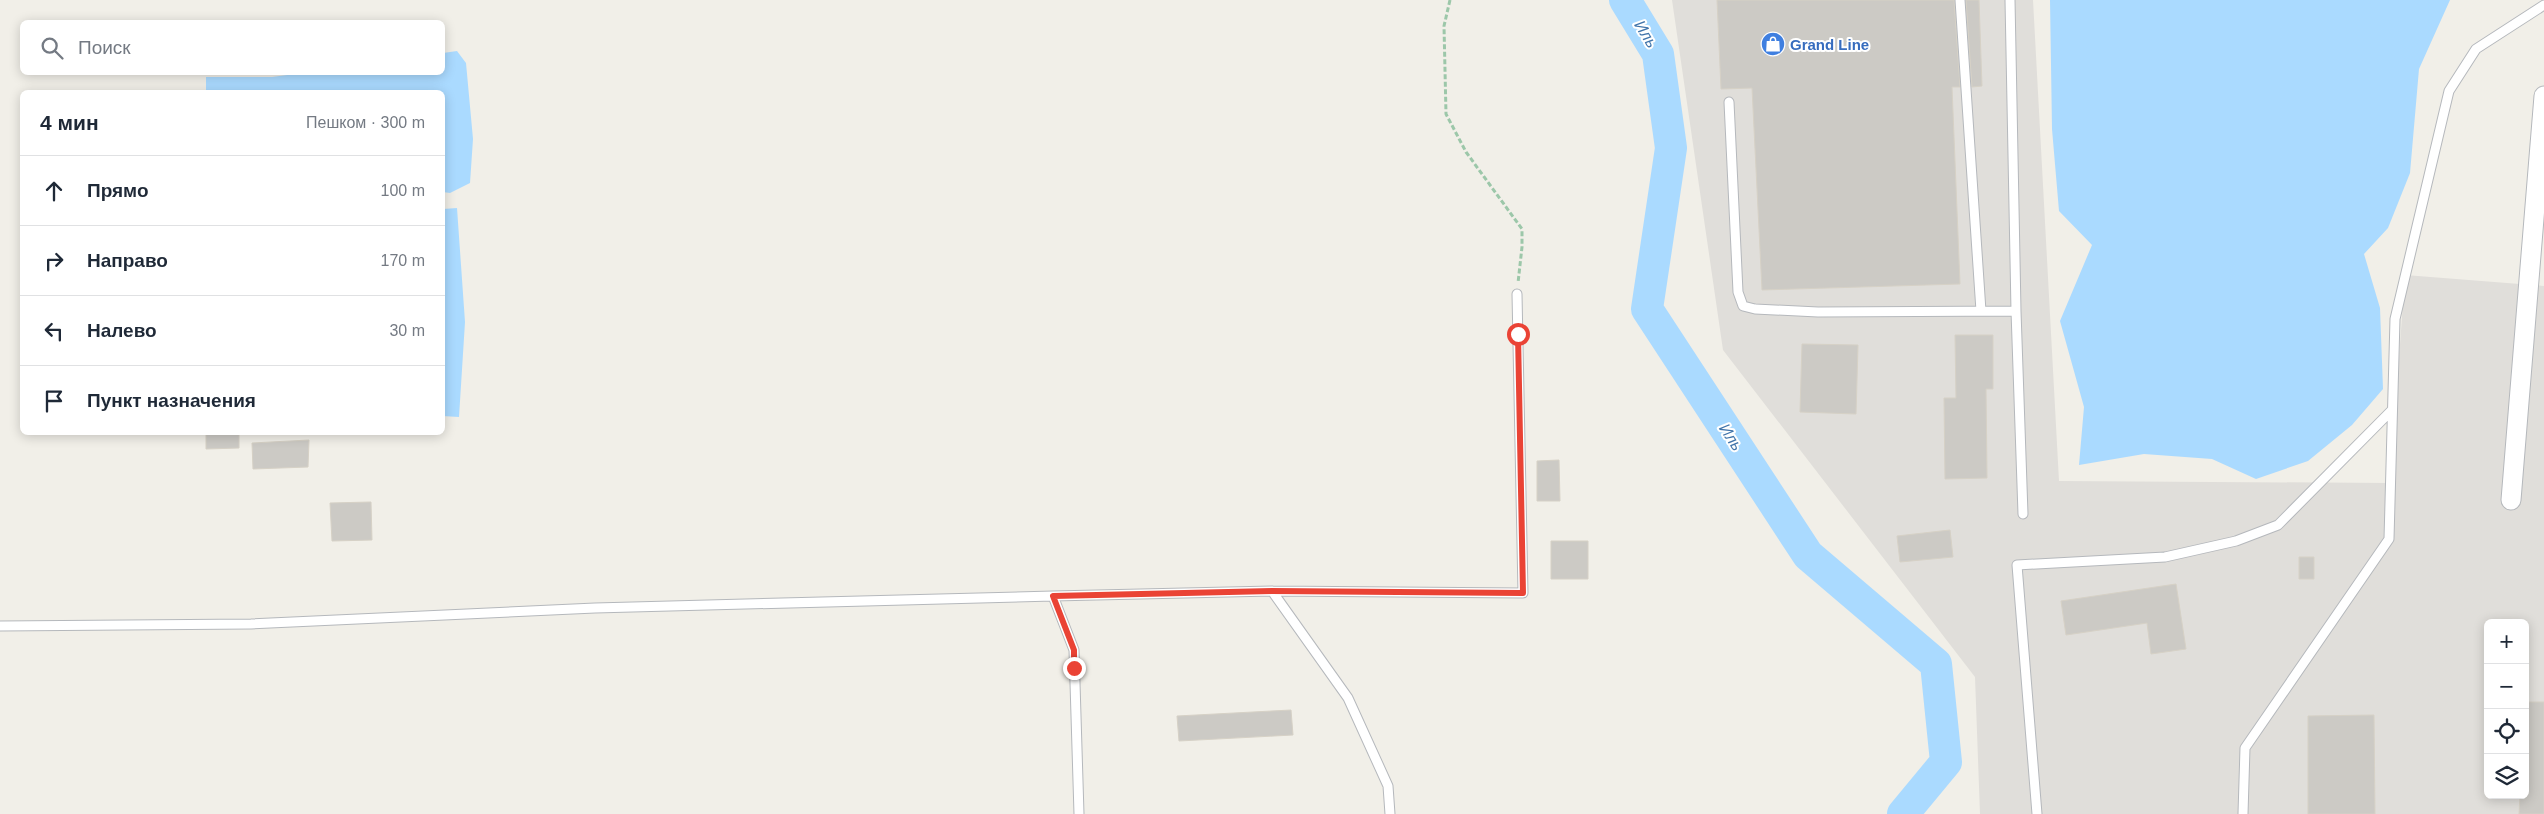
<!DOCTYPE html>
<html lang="ru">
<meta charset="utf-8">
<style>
body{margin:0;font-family:Helvetica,sans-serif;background:#f6f6f7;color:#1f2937}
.controls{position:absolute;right:15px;bottom:15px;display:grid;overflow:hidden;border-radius:8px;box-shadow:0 2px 12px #0003}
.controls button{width:45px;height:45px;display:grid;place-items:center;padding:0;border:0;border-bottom:1px solid #e0e1e3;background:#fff;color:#1f2937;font:25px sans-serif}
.stop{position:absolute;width:15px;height:15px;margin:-11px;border:4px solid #ea4335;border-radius:50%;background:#fff}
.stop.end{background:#ea4335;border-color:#fff;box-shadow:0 1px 5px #0008}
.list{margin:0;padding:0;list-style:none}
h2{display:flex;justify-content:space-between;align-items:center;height:65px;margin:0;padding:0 20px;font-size:21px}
h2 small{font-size:16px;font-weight:400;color:#747a83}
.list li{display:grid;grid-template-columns:32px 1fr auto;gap:15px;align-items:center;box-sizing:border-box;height:70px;padding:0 20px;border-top:1px solid #e0e1e3}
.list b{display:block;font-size:19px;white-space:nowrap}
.list em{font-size:16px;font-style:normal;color:#747a83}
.icon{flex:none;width:28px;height:28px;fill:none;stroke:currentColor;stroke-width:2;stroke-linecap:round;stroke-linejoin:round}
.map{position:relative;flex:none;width:2544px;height:814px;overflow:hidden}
.search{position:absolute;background:#fff;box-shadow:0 2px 12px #0003;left:20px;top:20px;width:425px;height:55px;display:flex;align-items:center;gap:12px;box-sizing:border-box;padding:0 18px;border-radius:8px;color:#747a83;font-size:19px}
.panel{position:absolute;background:#fff;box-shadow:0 2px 12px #0003;left:20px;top:90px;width:425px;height:345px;border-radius:8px}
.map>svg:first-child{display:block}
.industrial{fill:#e0deda;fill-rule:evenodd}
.water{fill:#aadaff}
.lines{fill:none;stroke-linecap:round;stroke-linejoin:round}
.river{stroke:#aadaff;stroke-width:32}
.building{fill:#cccac5;stroke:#d6d1c6}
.service-casing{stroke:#b5b8bc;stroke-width:11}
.minor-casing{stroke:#b5b8bc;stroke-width:21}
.path{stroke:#9cc7a9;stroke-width:3;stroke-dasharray:5 2.5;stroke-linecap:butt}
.service{stroke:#fff;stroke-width:9}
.minor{stroke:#fff;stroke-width:19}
.route{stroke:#ea4335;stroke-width:6}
.labels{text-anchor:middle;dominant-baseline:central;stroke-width:4;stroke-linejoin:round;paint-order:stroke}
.shop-label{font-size:15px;font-weight:bold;fill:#366cbe;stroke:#fff;text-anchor:start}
.water-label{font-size:16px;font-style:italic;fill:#4174aa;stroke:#fff}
</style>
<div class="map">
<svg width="2544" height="814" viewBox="0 0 2544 814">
<rect width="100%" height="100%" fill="#f1efe8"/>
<path class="industrial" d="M1672,0H2033L2059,481L2390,483L2405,275L2544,286V814H1980L1975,677L1723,350ZM2488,623H2525V795H2488Z"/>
<path class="water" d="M2050,0H2450L2419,69L2410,173L2388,228L2364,254L2380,308L2383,389L2352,425L2308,461L2256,479L2212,459L2144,454L2079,465L2084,407L2060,321L2092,245L2059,211L2052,129Z
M457,51L466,63L473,139L470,183L450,193L443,192L442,92H206V77H272L310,72H442L443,53Z
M457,208L465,322L459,417L442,416L443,209Z"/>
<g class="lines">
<path class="river" d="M1625,0L1658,54L1671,148L1647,309L1808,555L1936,664L1946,762L1903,814"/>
</g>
<path class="building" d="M1717,0H1954L1960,87H1952L1960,284L1762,290L1752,88L1721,89Z
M1966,0H1979L1982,86L1972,87Z
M1955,335H1993V389H1986L1987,478L1945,479L1944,398H1956Z
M1802,344L1858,345L1856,414L1800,412Z
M206,433H239V448L206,449Z
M309,440L308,467L253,469L252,443Z
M1559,460L1560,501H1537V461Z
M371,502L372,540L332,541L330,503Z
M1950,530L1953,557L1900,562L1897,536Z
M1551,541H1588V579H1551Z
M2299,557H2314V579H2299Z
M2176,584L2186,649L2151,654L2147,623L2066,635L2061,601Z
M2525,702H2544V814H2519L2520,795H2525Z
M1291,710L1293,735L1179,741L1177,716Z
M2374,715L2375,814H2308V716Z"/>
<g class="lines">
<g class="service-casing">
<path id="service" d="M1960,0L1981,311
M2010,0L2016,311L2023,514
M1729,102L1738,292L1743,306L1755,309L1818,312L2016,311
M1272,591L1348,698L1388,786L1390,814
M1053,596L1074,650L1079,814
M0,626L251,624L595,608L1053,596L1272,591L1523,593L1517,294
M2037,814L2017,565L2165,557L2236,541L2278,525L2392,410
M2243,814L2245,748L2389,539L2395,319L2449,91L2476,49L2544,5"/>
</g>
<g class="minor-casing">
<path id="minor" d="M2511,500L2544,96"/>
</g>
<path class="path" d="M1450,0L1444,26L1446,114L1466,152L1522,229V247L1518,283"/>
<use href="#service" class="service"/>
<use href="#minor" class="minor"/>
</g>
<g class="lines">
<path class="route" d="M1074,668V650L1053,596L1272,591L1523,593L1518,334"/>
</g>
<defs>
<g id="shop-disc" transform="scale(1.25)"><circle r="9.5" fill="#3f7fe0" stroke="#fff"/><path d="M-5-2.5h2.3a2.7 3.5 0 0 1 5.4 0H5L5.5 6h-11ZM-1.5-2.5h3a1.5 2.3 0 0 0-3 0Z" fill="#fff"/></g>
</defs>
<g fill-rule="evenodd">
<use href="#shop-disc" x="1773" y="44"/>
</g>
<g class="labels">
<g class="shop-label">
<text x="1790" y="44">Grand Line</text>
</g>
<g class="water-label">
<text transform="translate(1646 34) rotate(59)">Иль</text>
<text transform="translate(1731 437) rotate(57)">Иль</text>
</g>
</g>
</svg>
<div class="controls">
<button>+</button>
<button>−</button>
<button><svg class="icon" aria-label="locate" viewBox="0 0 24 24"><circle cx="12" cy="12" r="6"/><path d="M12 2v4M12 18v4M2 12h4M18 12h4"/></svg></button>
<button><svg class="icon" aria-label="layers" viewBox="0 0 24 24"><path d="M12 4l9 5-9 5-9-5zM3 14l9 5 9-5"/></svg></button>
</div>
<div class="stop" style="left:1518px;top:334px"></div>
<div class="stop end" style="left:1074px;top:668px"></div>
<div class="search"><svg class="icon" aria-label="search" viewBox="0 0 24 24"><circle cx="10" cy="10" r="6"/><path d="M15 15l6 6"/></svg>Поиск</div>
<section class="panel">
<h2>4 мин<small>Пешком · 300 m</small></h2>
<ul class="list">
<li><svg class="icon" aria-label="ahead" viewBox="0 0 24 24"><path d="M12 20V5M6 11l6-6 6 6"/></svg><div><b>Прямо</b></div><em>100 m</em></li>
<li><svg class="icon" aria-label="right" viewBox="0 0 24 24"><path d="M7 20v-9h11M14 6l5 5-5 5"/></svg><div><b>Направо</b></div><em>170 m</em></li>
<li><svg class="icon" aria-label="left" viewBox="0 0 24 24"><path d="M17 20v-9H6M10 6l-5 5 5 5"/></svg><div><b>Налево</b></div><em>30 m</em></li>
<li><svg class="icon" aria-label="arrive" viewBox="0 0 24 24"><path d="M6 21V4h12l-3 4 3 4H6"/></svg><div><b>Пункт назначения</b></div></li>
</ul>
</section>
</div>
